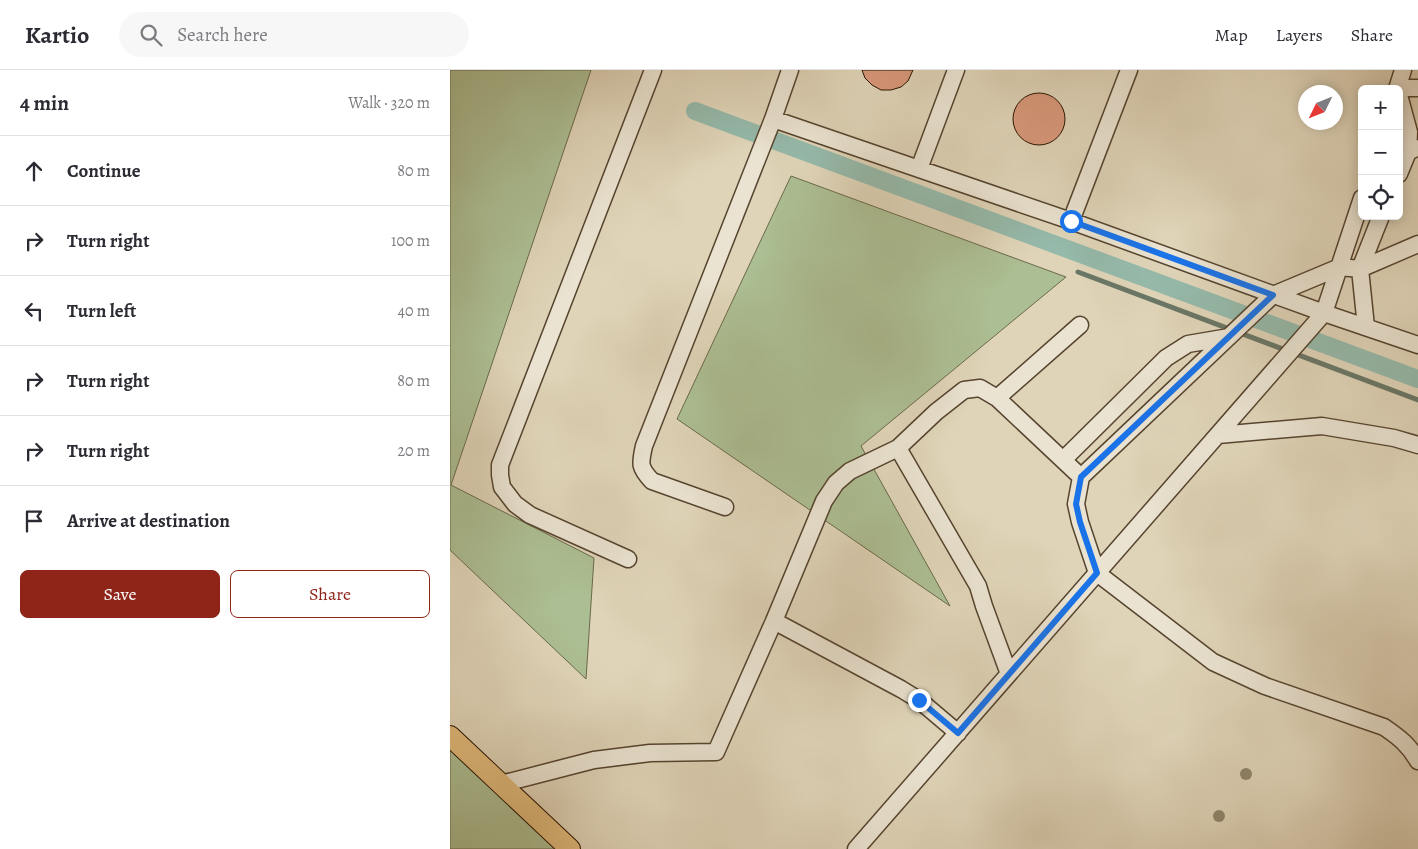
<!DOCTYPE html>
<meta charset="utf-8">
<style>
body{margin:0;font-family:Alegreya,serif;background:#f7f7f7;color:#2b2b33}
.controls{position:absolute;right:15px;top:15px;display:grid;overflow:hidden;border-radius:8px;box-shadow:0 2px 12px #0003}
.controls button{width:45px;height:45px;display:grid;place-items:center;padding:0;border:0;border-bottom:1px solid #e1e1e2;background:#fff;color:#2b2b33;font:25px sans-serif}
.compass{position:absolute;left:848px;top:15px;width:45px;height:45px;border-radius:50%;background:#fff;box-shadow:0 2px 12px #0003;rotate:227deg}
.stop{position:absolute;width:15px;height:15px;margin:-11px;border:4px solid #1a73e8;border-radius:50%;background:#fff}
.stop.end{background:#1a73e8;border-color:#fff;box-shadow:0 1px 5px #0008}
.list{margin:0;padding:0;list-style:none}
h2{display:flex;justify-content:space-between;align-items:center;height:65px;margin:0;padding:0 20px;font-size:21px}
h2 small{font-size:16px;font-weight:400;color:#7c7c81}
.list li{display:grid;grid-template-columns:32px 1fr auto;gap:15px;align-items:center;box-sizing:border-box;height:70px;padding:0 20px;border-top:1px solid #e1e1e2}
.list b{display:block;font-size:19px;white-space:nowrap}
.list em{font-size:16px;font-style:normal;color:#7c7c81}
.actions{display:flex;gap:10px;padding:15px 20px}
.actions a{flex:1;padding:11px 0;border:1px solid #8f2418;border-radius:8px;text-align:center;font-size:18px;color:#8f2418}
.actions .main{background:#8f2418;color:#fff}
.icon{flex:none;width:28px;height:28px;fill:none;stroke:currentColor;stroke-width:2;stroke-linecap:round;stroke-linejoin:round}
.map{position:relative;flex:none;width:968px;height:779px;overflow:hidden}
header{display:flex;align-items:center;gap:30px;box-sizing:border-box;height:70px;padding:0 25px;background:#fff;border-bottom:1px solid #e1e1e2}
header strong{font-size:24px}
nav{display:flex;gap:28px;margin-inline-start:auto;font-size:18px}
.search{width:350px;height:45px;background:#f7f7f7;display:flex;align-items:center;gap:12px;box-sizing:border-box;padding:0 18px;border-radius:28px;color:#7c7c81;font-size:19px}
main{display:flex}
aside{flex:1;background:#fff}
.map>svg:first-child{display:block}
.green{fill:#acbe93;stroke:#6a694a}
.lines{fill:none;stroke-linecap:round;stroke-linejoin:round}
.stream{stroke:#6a7766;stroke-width:5}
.canal{stroke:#95b9aa;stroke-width:18}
.building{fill:#d8987a;stroke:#291401}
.minor-casing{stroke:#56442f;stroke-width:19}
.major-casing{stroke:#291401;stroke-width:22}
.minor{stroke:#eae3d1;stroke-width:16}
.major{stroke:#e0ba7c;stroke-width:20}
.tree{fill:#90866c}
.route{stroke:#1a73e8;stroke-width:6}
</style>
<header>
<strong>Kartio</strong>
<div class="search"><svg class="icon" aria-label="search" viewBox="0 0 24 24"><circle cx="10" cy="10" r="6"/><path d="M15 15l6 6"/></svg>Search here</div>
<nav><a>Map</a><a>Layers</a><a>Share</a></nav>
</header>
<main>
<aside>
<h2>4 min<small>Walk · 320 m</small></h2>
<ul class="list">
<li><svg class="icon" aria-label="ahead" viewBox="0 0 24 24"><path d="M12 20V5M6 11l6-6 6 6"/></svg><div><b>Continue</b></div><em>80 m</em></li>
<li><svg class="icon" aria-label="right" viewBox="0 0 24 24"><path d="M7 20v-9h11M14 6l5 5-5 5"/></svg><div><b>Turn right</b></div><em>100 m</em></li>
<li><svg class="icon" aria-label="left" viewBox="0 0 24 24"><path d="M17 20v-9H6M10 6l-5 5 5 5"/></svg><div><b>Turn left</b></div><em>40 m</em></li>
<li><svg class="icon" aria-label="right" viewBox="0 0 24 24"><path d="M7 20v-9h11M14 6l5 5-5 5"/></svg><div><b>Turn right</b></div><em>80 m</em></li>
<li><svg class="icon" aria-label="right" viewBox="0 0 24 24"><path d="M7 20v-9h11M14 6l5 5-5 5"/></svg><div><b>Turn right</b></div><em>20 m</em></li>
<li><svg class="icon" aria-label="arrive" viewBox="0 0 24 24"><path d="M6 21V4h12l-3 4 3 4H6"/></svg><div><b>Arrive at destination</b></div></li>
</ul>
<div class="actions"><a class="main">Save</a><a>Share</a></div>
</aside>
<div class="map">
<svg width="968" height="779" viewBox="0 0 968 779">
<rect width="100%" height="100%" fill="#dfd4b8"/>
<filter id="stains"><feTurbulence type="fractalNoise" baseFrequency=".004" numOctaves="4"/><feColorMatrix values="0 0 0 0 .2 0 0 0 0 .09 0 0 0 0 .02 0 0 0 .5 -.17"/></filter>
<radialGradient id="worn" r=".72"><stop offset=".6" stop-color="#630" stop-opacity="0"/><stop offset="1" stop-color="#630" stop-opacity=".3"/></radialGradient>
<path class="green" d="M0,0H141L1,415L144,488L136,609L0,480Z
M341,106L616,207L411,376L500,536L227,349Z
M0,668L119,779H0Z"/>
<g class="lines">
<path class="stream" d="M628,202L968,330"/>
<path class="canal" d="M245,41L968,309"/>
</g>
<path class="building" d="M412,0H463L458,11L451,17L441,20H431L422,15L415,8Z
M563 49a26 26 0 1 1 52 0a26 26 0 1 1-52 0Z"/>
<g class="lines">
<g class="minor-casing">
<path id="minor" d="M340,0L323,49L621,151L874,243L968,275
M947,18H968
M947,19L953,0
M949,25L959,62L958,82
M469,99L506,0
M949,104L958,82L966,78
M621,151L679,0
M968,174L910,199L890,197L823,225L631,407L626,434L630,452L647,503L763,592L815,616L934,657C950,668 959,675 968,691
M916,257L910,199L931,146
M547,328L630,255
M768,365L872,356L944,368L968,375
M448,378L400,401L386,413L374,431L324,551L451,619L469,630L508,663
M613,390L716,288L738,274L779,267
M275,437L202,411C189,397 190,394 194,376L323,49
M178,489L80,445L65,434L52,417L50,405V395L203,0
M559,604L534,536L528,516L448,378L486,342L514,320L530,318L547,328L631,407
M51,714L144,690L200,683L266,682L324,551
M406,779L874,243L912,128"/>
</g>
<g class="major-casing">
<path id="major" d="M0,666L120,779"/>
</g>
<use href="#minor" class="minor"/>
<use href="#major" class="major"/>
</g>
<g class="tree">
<circle cx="796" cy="704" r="6"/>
<circle cx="769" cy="746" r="6"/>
</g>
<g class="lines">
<path class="route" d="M469,630L508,663L647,503L630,452L626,434L631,407L823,225L621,151"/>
</g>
<rect width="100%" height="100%" filter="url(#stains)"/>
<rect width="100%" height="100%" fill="url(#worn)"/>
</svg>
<div class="controls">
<button>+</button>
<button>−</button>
<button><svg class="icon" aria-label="locate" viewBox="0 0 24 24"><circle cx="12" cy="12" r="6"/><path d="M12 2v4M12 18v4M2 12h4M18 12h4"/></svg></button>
</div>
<svg class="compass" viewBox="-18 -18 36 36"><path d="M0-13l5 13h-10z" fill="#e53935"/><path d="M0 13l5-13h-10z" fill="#7c7c81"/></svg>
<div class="stop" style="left:621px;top:151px"></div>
<div class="stop end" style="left:469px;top:630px"></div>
</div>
</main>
